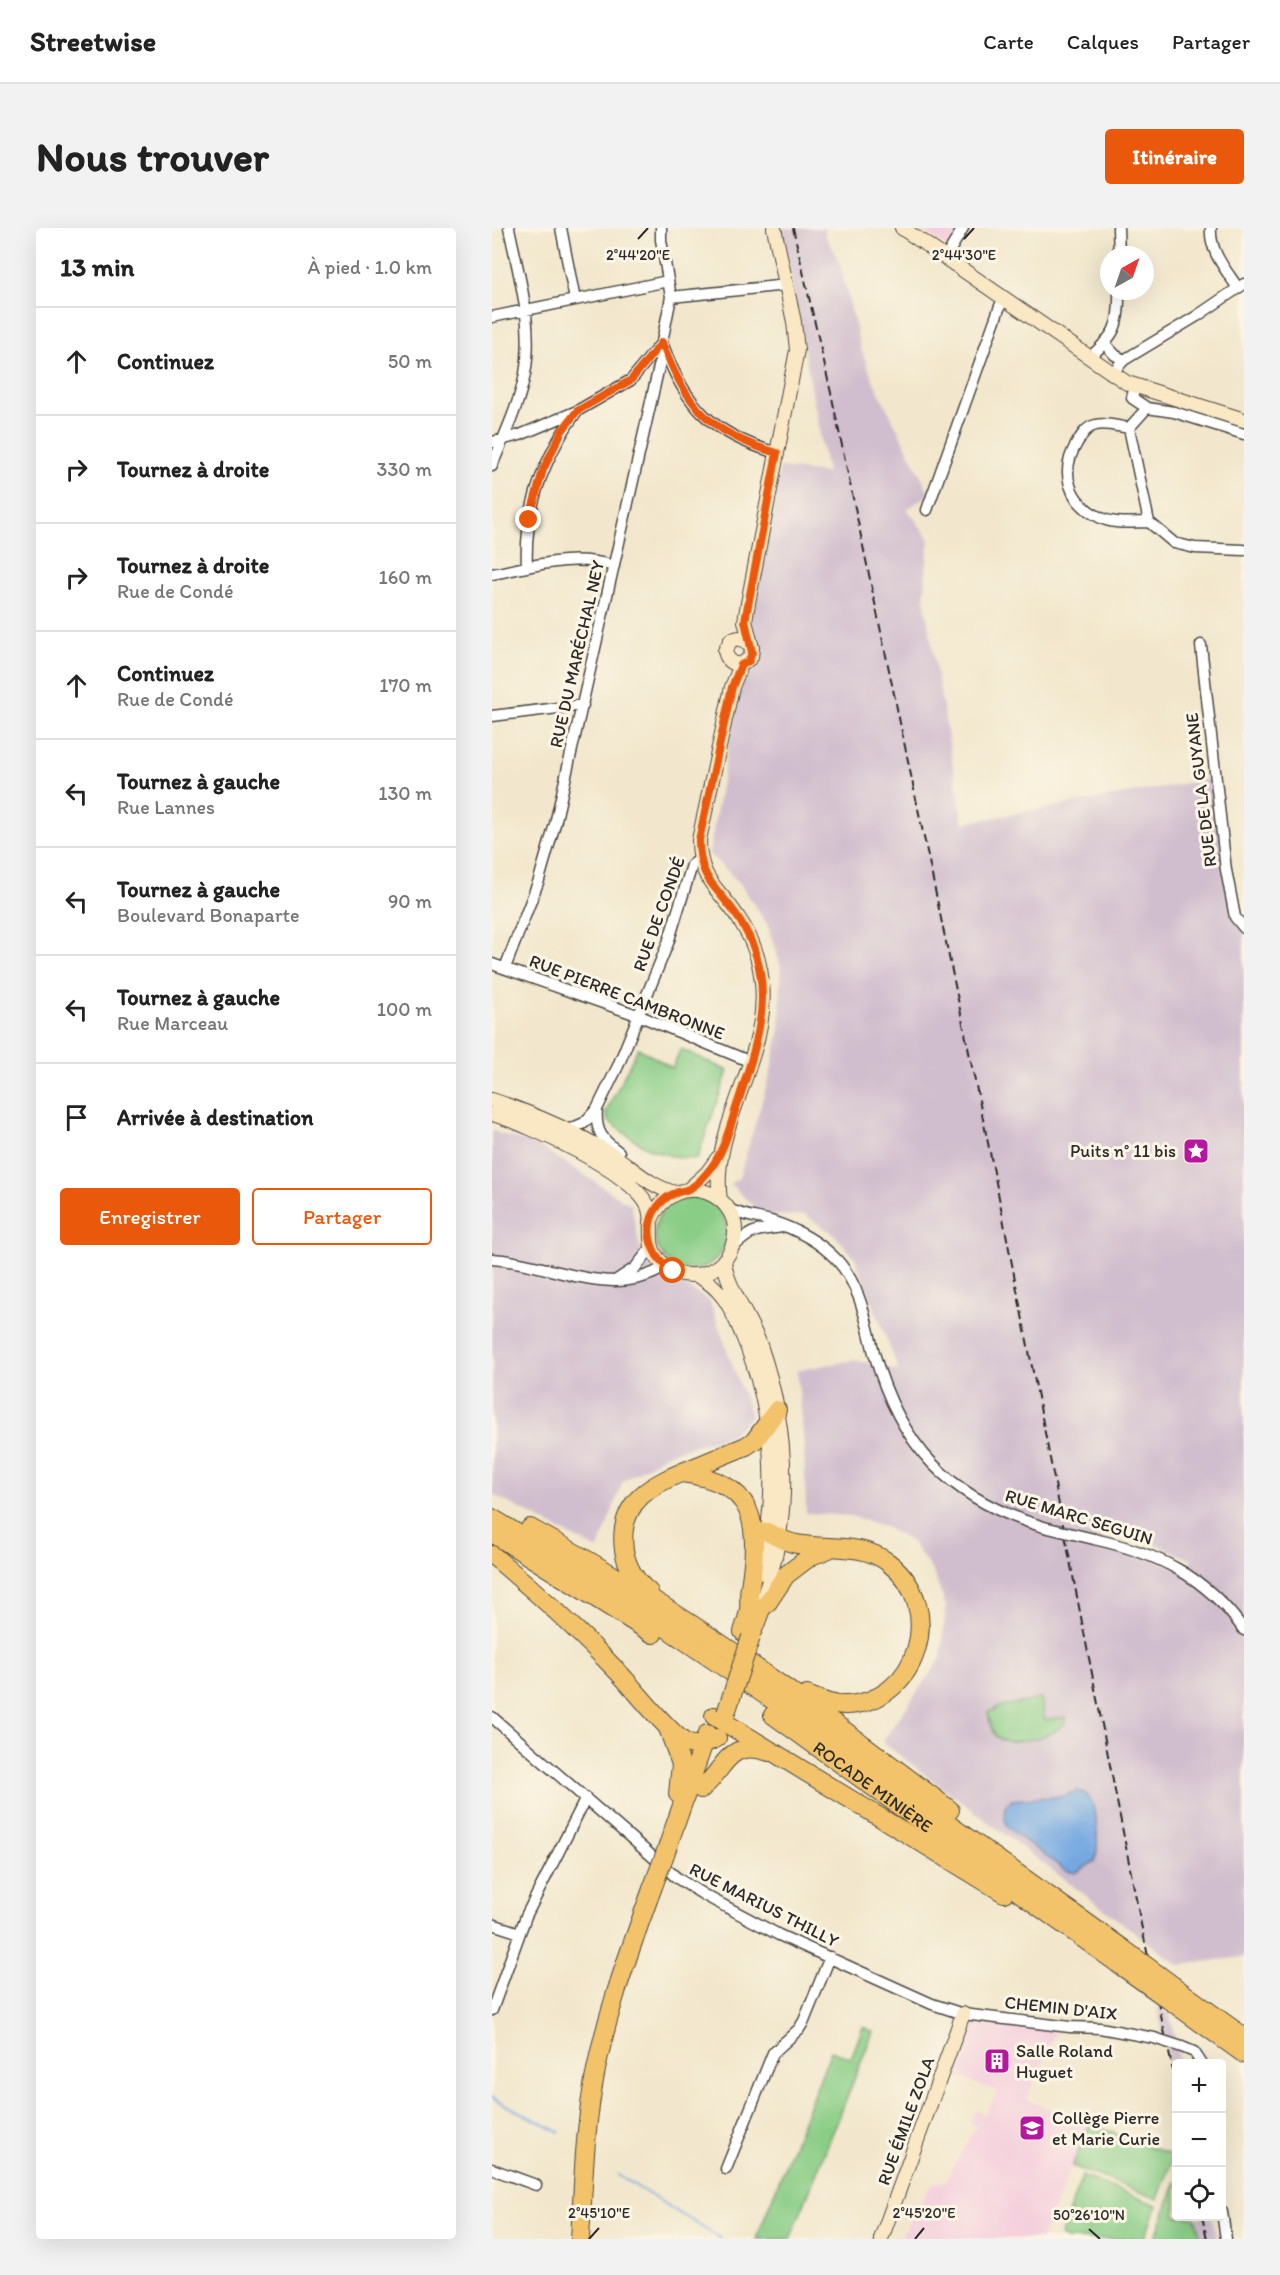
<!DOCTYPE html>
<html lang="fr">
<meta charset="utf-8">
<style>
body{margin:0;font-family:Itim,sans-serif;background:#f2f2f2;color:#222}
.controls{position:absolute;right:18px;bottom:18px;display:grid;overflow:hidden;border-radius:6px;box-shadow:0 6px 24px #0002}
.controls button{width:54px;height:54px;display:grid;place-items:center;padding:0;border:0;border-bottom:2px solid #e0e0e0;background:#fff;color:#222;font:30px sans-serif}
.compass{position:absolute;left:608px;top:18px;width:54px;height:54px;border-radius:50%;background:#fff;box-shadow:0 6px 24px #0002;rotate:40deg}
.stop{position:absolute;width:18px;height:18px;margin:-14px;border:4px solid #ea580c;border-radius:50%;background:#fff}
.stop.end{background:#ea580c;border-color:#fff;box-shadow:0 2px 6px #0008}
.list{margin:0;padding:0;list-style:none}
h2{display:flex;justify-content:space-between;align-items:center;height:78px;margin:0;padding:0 24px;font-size:26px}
h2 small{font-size:20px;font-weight:400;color:#767676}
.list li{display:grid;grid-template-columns:39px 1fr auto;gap:18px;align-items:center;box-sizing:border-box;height:108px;padding:0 24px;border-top:2px solid #e0e0e0}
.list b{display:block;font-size:22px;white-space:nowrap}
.list p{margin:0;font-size:20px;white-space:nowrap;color:#767676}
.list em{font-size:20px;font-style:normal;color:#767676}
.actions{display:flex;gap:12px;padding:18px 24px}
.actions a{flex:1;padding:14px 0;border:2px solid #ea580c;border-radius:6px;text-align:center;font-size:21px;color:#ea580c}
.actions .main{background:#ea580c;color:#fff}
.icon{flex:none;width:33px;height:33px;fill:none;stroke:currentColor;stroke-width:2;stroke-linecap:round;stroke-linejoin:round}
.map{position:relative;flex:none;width:752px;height:2011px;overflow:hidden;border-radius:6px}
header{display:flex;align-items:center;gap:36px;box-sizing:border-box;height:84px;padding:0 30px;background:#fff;border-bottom:2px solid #e0e0e0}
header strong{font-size:28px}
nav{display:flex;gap:33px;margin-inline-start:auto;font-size:21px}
.intro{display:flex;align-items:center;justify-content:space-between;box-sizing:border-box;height:144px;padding:0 36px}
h1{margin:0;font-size:42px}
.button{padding:15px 27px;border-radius:6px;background:#ea580c;color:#fff;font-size:21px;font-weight:700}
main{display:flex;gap:36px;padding:0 36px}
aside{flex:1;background:#fff;border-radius:6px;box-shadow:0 6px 24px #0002}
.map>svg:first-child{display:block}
.built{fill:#f4cfdd}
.industrial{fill:#d0bdcd;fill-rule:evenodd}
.green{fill:#8acd86;stroke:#5a7c58;stroke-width:1.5}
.water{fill:#74a8e1;stroke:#506a86;stroke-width:1.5}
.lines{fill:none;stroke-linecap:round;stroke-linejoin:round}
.stream{stroke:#74a8e1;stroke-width:2}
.street-casing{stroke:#494743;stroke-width:13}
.secondary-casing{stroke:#494743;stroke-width:16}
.highway-casing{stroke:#494743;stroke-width:20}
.street{stroke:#fff;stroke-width:10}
.secondary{stroke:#fae7c3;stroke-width:14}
.highway{stroke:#f2c36a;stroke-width:18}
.rail{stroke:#2b2b2b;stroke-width:2;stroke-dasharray:9 4.5;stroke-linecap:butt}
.street-bridge-casing{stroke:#494743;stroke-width:13;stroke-linecap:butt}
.highway-bridge-casing{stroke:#494743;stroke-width:20;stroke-linecap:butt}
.street-bridge{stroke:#fff;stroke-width:10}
.highway-bridge{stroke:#f2c36a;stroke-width:18}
.route{stroke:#ea580c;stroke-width:8}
.ticks{fill:none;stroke:#2b2b2b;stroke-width:2}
.labels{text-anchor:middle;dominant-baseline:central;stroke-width:6;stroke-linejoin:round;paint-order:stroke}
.street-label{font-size:18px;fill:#2b2b2b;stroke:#fcf5e5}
.poi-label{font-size:18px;fill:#2b2b2b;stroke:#fcf5e5;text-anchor:start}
.ticks-label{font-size:15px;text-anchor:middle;fill:#2b2b2b;stroke:#fcf5e5;stroke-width:6;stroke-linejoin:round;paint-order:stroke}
</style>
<header>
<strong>Streetwise</strong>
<nav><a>Carte</a><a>Calques</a><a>Partager</a></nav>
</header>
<div class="intro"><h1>Nous trouver</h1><a class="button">Itinéraire</a></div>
<main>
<aside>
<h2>13 min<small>À pied · 1.0 km</small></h2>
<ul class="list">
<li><svg class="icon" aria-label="ahead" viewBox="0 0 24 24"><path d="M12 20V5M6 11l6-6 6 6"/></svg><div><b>Continuez</b></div><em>50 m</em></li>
<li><svg class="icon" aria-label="right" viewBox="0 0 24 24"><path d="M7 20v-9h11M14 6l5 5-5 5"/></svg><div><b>Tournez à droite</b></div><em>330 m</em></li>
<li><svg class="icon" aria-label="right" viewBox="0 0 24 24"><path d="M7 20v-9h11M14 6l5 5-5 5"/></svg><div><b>Tournez à droite</b><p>Rue de Condé</p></div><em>160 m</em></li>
<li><svg class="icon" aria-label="ahead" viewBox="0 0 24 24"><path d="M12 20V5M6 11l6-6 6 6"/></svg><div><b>Continuez</b><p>Rue de Condé</p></div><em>170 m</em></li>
<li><svg class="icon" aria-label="left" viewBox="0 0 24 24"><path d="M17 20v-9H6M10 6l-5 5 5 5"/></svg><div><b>Tournez à gauche</b><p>Rue Lannes</p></div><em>130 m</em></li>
<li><svg class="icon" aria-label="left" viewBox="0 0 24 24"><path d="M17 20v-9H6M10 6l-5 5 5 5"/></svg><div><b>Tournez à gauche</b><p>Boulevard Bonaparte</p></div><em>90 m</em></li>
<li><svg class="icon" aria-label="left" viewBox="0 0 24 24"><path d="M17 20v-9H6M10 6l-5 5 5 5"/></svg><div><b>Tournez à gauche</b><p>Rue Marceau</p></div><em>100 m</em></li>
<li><svg class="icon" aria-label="arrive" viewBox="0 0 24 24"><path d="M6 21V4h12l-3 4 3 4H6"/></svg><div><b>Arrivée à destination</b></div></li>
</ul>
<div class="actions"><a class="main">Enregistrer</a><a>Partager</a></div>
</aside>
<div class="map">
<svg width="752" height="2011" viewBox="0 0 752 2011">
<rect width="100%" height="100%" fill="#fcf5e5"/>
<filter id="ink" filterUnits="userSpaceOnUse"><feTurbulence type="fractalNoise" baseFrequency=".0167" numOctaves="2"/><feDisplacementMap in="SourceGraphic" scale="12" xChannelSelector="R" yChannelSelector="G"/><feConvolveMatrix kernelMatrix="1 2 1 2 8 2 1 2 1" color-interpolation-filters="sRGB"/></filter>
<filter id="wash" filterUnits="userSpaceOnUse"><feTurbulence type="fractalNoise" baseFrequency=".008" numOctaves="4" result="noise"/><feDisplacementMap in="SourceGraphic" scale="24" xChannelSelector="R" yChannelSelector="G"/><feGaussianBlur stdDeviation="1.35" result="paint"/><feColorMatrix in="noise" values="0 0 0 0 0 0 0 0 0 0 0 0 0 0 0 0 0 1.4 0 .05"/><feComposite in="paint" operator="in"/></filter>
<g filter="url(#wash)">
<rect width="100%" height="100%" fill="#f2e7cc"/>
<path class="built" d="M429,0H480L463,25Z
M480,1792L565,1802L534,1872L598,1896L549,2011H408L438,1959L442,1955L453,1953L484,1899L478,1894L485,1882L493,1887L506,1863L463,1848L460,1842Z"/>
<path class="industrial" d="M290,0H332L334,9L347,33L369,121L382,154L438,266L415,281L437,310L432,371L471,595L723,550L743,689L752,700V1729L686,1737L390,1514L449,1430L454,1378L441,1344L420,1314L391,1298L358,1288L314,1285L312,1218L305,1142L363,1132L407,1143L363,1030L343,1007L313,987L272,988L238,956L247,950L278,846L288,802L289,739L275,696L247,654L217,626L273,309L288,240L335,245ZM631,1302L700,1332L688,1341L589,1303Z
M0,903L47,918L139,977L151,1034L217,1072L259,1188L239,1207L177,1225L131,1253L106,1322L0,1266Z
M665,1778L678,1787L688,1835L684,1836V1871Z
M703,1989H720L725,2011H709Z"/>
<path class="green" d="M146,820L180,840L189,821L236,843L205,931C159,928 151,918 116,893L114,884Z
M163 1005a36 36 0 1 1 72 0a36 36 0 1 1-72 0Z
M549,1471L553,1492L574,1489C574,1509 517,1519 506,1510C499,1504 498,1493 496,1484L503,1482V1480Z
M371,1799L381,1804L298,2011H264L339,1823L359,1830Z
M598,1896L682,1928L666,1971L580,1938Z
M590,1948L665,1977L652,2011H576L568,2008Z
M684,1953V1988L703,1989L709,2011H663Z"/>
<path class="water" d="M585,1563C588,1564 591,1564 594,1566C606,1575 607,1621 603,1633L584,1645L574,1643L520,1603C511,1596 513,1588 514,1577L520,1572L572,1568Z"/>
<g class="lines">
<path class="stream" d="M0,1870L67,1904
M126,1947L229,2011"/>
</g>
</g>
<g filter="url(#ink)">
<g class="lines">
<g class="street-casing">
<path id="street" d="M69,0L83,72
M626,0L627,27
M719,0C717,23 734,42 746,60
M453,31L471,0
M179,69L295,57
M0,89L176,53
M612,115L623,127L632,132
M171,117C193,179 222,207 285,225
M597,130C623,107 628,98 627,63
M619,146L632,132L705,88L752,56
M643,158L640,170L655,180
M637,200C628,199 613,194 604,197C594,199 590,207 585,215C567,244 577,274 607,289C622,297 641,294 657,294L682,315L703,320L752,322
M0,214L28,207L85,183L139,152L170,114L179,69L169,12V0
M0,238C12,208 27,177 33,146C42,97 27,48 17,0
M435,282L508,78L513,71
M657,294L637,200L655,180L682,184L752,206
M35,339C32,282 52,229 85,183
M0,346C43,338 79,325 122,338
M709,417L734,642L743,689L752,700
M0,488L91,477
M0,736L148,788L259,834
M13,740L47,652L63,596L168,134L170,114
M105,881C103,903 110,912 127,924
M76,902L92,895L105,881L126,838L176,715L200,637L208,631
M235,980C249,988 264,989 279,993C304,1001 327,1013 345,1032C368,1057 374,1093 382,1125C408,1218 457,1271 552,1299
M240,1020C262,1000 263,1003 290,999
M0,1031C58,1034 120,1074 174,1038
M123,1053L143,1040L160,1019
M602,1311C665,1325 714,1348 752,1402
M0,1489L185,1650L212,1667L287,1707L440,1776L471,1786L578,1799L608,1800L662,1810
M0,1696L28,1705
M0,1782L34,1688L94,1570
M690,1819L702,1824L710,1836
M0,1941L44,1957
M234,1941L281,1825L307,1801L312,1793L338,1729
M730,1984L734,2011"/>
</g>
<g class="secondary-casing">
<path id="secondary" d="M410,0L635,155L752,192
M258,416L247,410L239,412L233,423C235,432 240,436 249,437L259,429L260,420L253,393L256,375L305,122L302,94L282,0
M0,872C42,886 81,903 119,926C141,940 157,958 183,965
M0,886C34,895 146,946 157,981C163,1003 150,1021 175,1039C199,1056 232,1045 241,1016C256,966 182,935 158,994
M196,962L215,945L226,930
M228,972C217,899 278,831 270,755C268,732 260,710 247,691C227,659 207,654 207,612L240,459L249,437
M232,1032C233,1056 259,1092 268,1117C289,1178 297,1242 287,1307C284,1331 276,1355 269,1379
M204,1047C231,1060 239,1080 250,1106C282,1181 288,1267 267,1345
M389,2011L471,1786"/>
</g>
<g class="highway-casing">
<g id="highway">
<path d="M190,1245C264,1254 268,1295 258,1359C256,1367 258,1374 257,1382C256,1389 253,1397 251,1404"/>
<path d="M0,1290L112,1358L310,1492L630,1720"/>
<path d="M38,1300C187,1380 325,1480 458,1582"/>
<path d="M275,1304C284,1308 295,1315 305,1316C336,1322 370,1314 397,1335C454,1379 427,1473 355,1477C341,1478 328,1472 315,1467"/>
<path d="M0,1305L161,1406"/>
<path d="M0,1327C45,1364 88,1404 128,1446C146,1465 171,1498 191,1513C202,1521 214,1515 225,1510"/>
<path d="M157,1364C143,1353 135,1339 132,1322C125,1270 164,1255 203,1239C220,1232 237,1225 254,1218L263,1212L285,1182"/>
<path d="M261,1402L269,1381L276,1374L294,1347L319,1328L337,1321"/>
<path id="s1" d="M281,1487L625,1735"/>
<path d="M222,1488L512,1665"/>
<path d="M177,1503L189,1536L186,1566"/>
<path d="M209,1561C234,1542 234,1510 277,1524"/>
<path d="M173,1626L215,1506"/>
<path d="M683,1759L752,1809"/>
<path d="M677,1772L752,1826"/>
<path d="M88,2011C91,1962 92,1913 100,1864C111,1794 136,1727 160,1661"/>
</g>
</g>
<use href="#street" class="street"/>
<use href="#secondary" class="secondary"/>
<use href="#highway" class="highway"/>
<path class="rail" d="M301,0L339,165L501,939L649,1696L684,1857
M710,1988L715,2011"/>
<g class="street-bridge-casing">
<path id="street-bridge" d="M552,1299L602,1311
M662,1810L690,1819"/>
</g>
<g class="highway-bridge-casing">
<path id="highway-bridge" d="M234,1485L259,1409
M160,1661L173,1626
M630,1720L683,1759
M625,1735L677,1772"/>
</g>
<use href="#street-bridge" class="street-bridge"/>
<use href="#highway-bridge" class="highway-bridge"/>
</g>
</g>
<g class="lines" filter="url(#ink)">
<path class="route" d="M37,292L51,242L70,203L85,183L139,152L170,114C193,178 219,206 285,225L253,393L260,424L257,433L249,437L240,459L207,612C207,655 227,659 247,691C287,752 267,811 246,874C238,898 232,926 215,945C210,951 202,960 194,962C187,964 180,965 173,971C148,992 155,1027 181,1043"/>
</g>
<path class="ticks" d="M146,11L156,0M472,11L482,0M597,2001L608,2011M97,2011L107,2000M423,2011L432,2000"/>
<defs>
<g id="sight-square" transform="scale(1.35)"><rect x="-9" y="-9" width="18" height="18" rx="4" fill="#b5179e" stroke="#fcf5e5"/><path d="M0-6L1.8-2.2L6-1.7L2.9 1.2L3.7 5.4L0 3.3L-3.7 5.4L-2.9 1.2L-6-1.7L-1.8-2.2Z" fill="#fff"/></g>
<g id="building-square" transform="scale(1.35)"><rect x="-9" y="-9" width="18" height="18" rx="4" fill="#b5179e" stroke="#fcf5e5"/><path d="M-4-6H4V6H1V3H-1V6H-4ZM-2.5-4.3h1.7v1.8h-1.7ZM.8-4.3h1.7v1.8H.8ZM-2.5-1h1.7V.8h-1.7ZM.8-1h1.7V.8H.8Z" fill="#fff"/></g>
<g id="school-square" transform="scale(1.35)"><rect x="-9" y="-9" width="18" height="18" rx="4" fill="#b5179e" stroke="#fcf5e5"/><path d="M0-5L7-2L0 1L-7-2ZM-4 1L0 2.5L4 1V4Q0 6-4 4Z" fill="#fff"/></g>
</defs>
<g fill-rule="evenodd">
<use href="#sight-square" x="704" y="923"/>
<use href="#building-square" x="505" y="1833"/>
<use href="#school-square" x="540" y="1900"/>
</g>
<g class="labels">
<g class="street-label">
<text transform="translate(85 426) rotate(-77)">RUE DU MARÉCHAL NEY</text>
<text transform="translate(709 562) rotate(-97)">RUE DE LA GUYANE</text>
<text transform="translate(167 686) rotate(-70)">RUE DE CONDÉ</text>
<text transform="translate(135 769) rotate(21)">RUE PIERRE CAMBRONNE</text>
<text transform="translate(587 1289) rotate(17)">RUE MARC SEGUIN</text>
<text stroke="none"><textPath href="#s1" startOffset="123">ROCADE MINIÈRE</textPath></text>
<text transform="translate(272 1677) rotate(27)">RUE MARIUS THILLY</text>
<text transform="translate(569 1780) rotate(6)">CHEMIN D'AIX</text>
<text transform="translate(414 1893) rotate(-70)">RUE ÉMILE ZOLA</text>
</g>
<g class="poi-label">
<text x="684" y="923" text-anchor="end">Puits n° 11 bis</text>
<text x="524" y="1823">Salle Roland<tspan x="524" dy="21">Huguet</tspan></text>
<text x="560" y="1890">Collège Pierre<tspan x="560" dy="21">et Marie Curie</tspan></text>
</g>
</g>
<g class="ticks-label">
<text x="146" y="32">2°44'20"E</text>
<text x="472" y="32">2°44'30"E</text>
<text x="107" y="1990">2°45'10"E</text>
<text x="432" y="1990">2°45'20"E</text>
<text x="597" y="1992">50°26'10"N</text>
</g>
</svg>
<div class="controls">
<button>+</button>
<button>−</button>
<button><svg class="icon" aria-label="locate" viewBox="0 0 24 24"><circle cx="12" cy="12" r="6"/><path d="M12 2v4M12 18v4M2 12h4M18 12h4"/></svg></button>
</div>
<svg class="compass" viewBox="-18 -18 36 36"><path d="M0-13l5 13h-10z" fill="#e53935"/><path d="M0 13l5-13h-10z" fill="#767676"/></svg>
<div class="stop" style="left:181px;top:1043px"></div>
<div class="stop end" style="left:37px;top:292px"></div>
</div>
</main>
